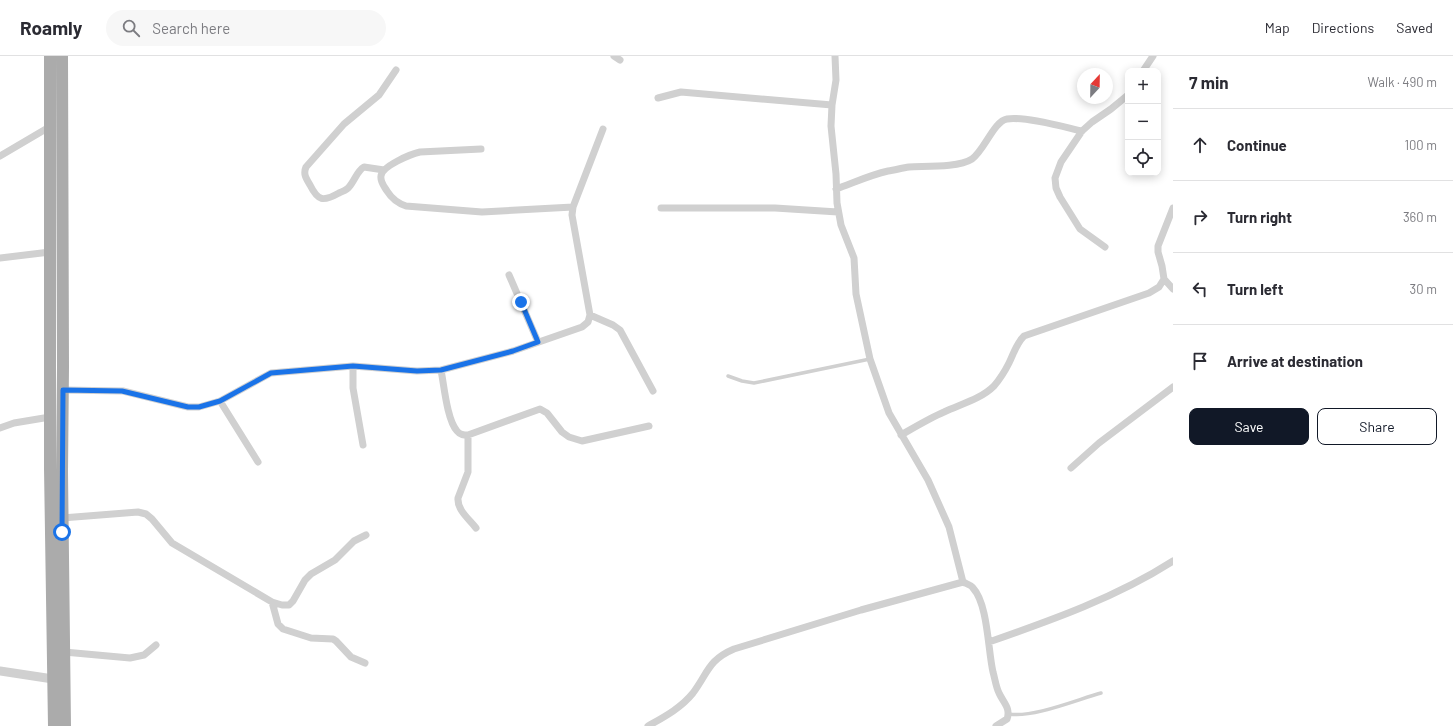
<!DOCTYPE html>
<meta charset="utf-8">
<style>
body{margin:0;font-family:Barlow,sans-serif;background:#f7f7f7;color:#2b2b33}
.controls{position:absolute;right:12px;top:12px;display:grid;overflow:hidden;border-radius:8px;box-shadow:0 2px 10px #0003}
.controls button{width:36px;height:36px;display:grid;place-items:center;padding:0;border:0;border-bottom:1px solid #e1e1e2;background:#fff;color:#2b2b33;font:20px sans-serif}
.compass{position:absolute;left:1077px;top:12px;width:36px;height:36px;border-radius:50%;background:#fff;box-shadow:0 2px 10px #0003;rotate:22deg}
.stop{position:absolute;width:12px;height:12px;margin:-9px;border:3px solid #1a73e8;border-radius:50%;background:#fff}
.stop.end{background:#1a73e8;border-color:#fff;box-shadow:0 1px 4px #0008}
.list{margin:0;padding:0;list-style:none}
h2{display:flex;justify-content:space-between;align-items:center;height:52px;margin:0;padding:0 16px;font-size:17px}
h2 small{font-size:13px;font-weight:400;color:#7c7c81}
.list li{display:grid;grid-template-columns:26px 1fr auto;gap:12px;align-items:center;box-sizing:border-box;height:72px;padding:0 16px;border-top:1px solid #e1e1e2}
.list b{display:block;font-size:15px;white-space:nowrap}
.list em{font-size:13px;font-style:normal;color:#7c7c81}
.actions{display:flex;gap:8px;padding:12px 16px}
.actions a{flex:1;padding:9px 0;border:1px solid #111827;border-radius:8px;text-align:center;font-size:14px;color:#111827}
.actions .main{background:#111827;color:#fff}
.icon{flex:none;width:22px;height:22px;fill:none;stroke:currentColor;stroke-width:2;stroke-linecap:round;stroke-linejoin:round}
.map{position:relative;flex:none;width:1173px;height:670px;overflow:hidden}
header{display:flex;align-items:center;gap:24px;box-sizing:border-box;height:56px;padding:0 20px;background:#fff;border-bottom:1px solid #e1e1e2}
header strong{font-size:19px}
nav{display:flex;gap:22px;margin-inline-start:auto;font-size:14px}
.search{width:280px;height:36px;background:#f7f7f7;display:flex;align-items:center;gap:10px;box-sizing:border-box;padding:0 14px;border-radius:22px;color:#7c7c81;font-size:15px}
main{display:flex}
aside{flex:1;background:#fff}
.map>svg:first-child{display:block}
.lines{fill:none;stroke-linecap:round;stroke-linejoin:round}
.service{stroke:#d0d0d0;stroke-width:3.5}
.minor{stroke:#d0d0d0;stroke-width:7}
.tertiary{stroke:#d0d0d0;stroke-width:9}
.primary{stroke:#ababab;stroke-width:12}
.route{stroke:#1a73e8;stroke-width:5}
</style>
<header>
<strong>Roamly</strong>
<div class="search"><svg class="icon" aria-label="search" viewBox="0 0 24 24"><circle cx="10" cy="10" r="6"/><path d="M15 15l6 6"/></svg>Search here</div>
<nav><a>Map</a><a>Directions</a><a>Saved</a></nav>
</header>
<main>
<div class="map">
<svg width="1173" height="670" viewBox="0 0 1173 670">
<rect width="100%" height="100%" fill="#fff"/>
<g class="lines">
<path class="service" d="M728,320L742,325L754,327L870,303
M1009,658C1033,662 1076,644 1101,637"/>
<path class="minor" d="M614,0L620,4
M835,0L836,24L832,49L831,70L836,118L837,147L841,169L854,202L856,238L870,303L889,357L928,424L949,471L963,526
M1143,15L1153,0
M658,42L681,36L832,49
M481,93L420,96C411,98 382,110 381,120C380,126 384,130 387,135C392,143 397,147 406,150L482,156L573,151
M0,100L51,70
M384,114L364,111C357,115 355,124 349,131C347,134 343,135 339,137C323,146 318,145 310,129C306,122 303,118 306,111L344,68L379,39L396,14
M836,133C853,127 870,119 888,115C895,114 902,112 909,111C925,110 958,112 972,103C984,95 994,65 1007,63C1025,60 1064,71 1082,75
M661,152H775L838,156
M1105,191L1080,173L1060,141L1056,132L1055,122L1061,106L1082,75L1092,66L1111,53L1128,39
M0,202L50,196
M509,219L538,286
M1164,223L1173,233
M590,259L613,269L620,274L653,335
M353,310V332L363,389
M441,314C444,329 447,364 457,375C460,379 464,379 468,379L540,353L547,357L562,376L569,381L582,385L649,370
M63,334L123,335L188,351H199L220,345L271,317L353,310L417,315L441,314L513,295L582,271L588,266L590,259L572,159L573,151L603,73
M220,345L258,406
M0,372L14,367L50,361
M468,379V416L458,442C457,454 469,463 476,472
M901,379C915,371 930,362 944,356C961,348 981,343 994,330C1000,323 1005,315 1009,307C1014,297 1016,288 1024,280L1149,237L1159,231L1164,223L1162,210L1158,196V190L1173,152
M1071,412L1099,387L1173,331
M62,462L138,456L146,458L152,463L172,487L272,546L282,549H289L293,545L305,524L311,518L335,504L354,485L366,479
M272,546L278,568L283,573L311,582L333,583L336,585L351,601L365,607
M989,586C1052,564 1117,541 1173,505
M64,596L130,602L144,599L156,589
M648,670C664,661 681,652 693,637C708,617 708,604 734,593L861,554L963,526C967,528 971,529 973,532C988,548 988,595 993,616C995,623 996,631 999,637C1003,646 1011,652 1007,663L996,670"/>
<path class="tertiary" d="M0,615L53,623"/>
<path class="primary" d="M50,0V412L54,670
M62,0L63,311L62,416L65,670"/>
</g>
<g class="lines">
<path class="route" d="M62,476L63,334L122,335L188,351H199L220,345L271,317L353,310L417,315L441,314L513,295L538,286L521,246"/>
</g>
</svg>
<div class="controls">
<button>+</button>
<button>−</button>
<button><svg class="icon" aria-label="locate" viewBox="0 0 24 24"><circle cx="12" cy="12" r="6"/><path d="M12 2v4M12 18v4M2 12h4M18 12h4"/></svg></button>
</div>
<svg class="compass" viewBox="-18 -18 36 36"><path d="M0-13l5 13h-10z" fill="#e53935"/><path d="M0 13l5-13h-10z" fill="#7c7c81"/></svg>
<div class="stop" style="left:62px;top:476px"></div>
<div class="stop end" style="left:521px;top:246px"></div>
</div>
<aside>
<h2>7 min<small>Walk · 490 m</small></h2>
<ul class="list">
<li><svg class="icon" aria-label="ahead" viewBox="0 0 24 24"><path d="M12 20V5M6 11l6-6 6 6"/></svg><div><b>Continue</b></div><em>100 m</em></li>
<li><svg class="icon" aria-label="right" viewBox="0 0 24 24"><path d="M7 20v-9h11M14 6l5 5-5 5"/></svg><div><b>Turn right</b></div><em>360 m</em></li>
<li><svg class="icon" aria-label="left" viewBox="0 0 24 24"><path d="M17 20v-9H6M10 6l-5 5 5 5"/></svg><div><b>Turn left</b></div><em>30 m</em></li>
<li><svg class="icon" aria-label="arrive" viewBox="0 0 24 24"><path d="M6 21V4h12l-3 4 3 4H6"/></svg><div><b>Arrive at destination</b></div></li>
</ul>
<div class="actions"><a class="main">Save</a><a>Share</a></div>
</aside>
</main>
